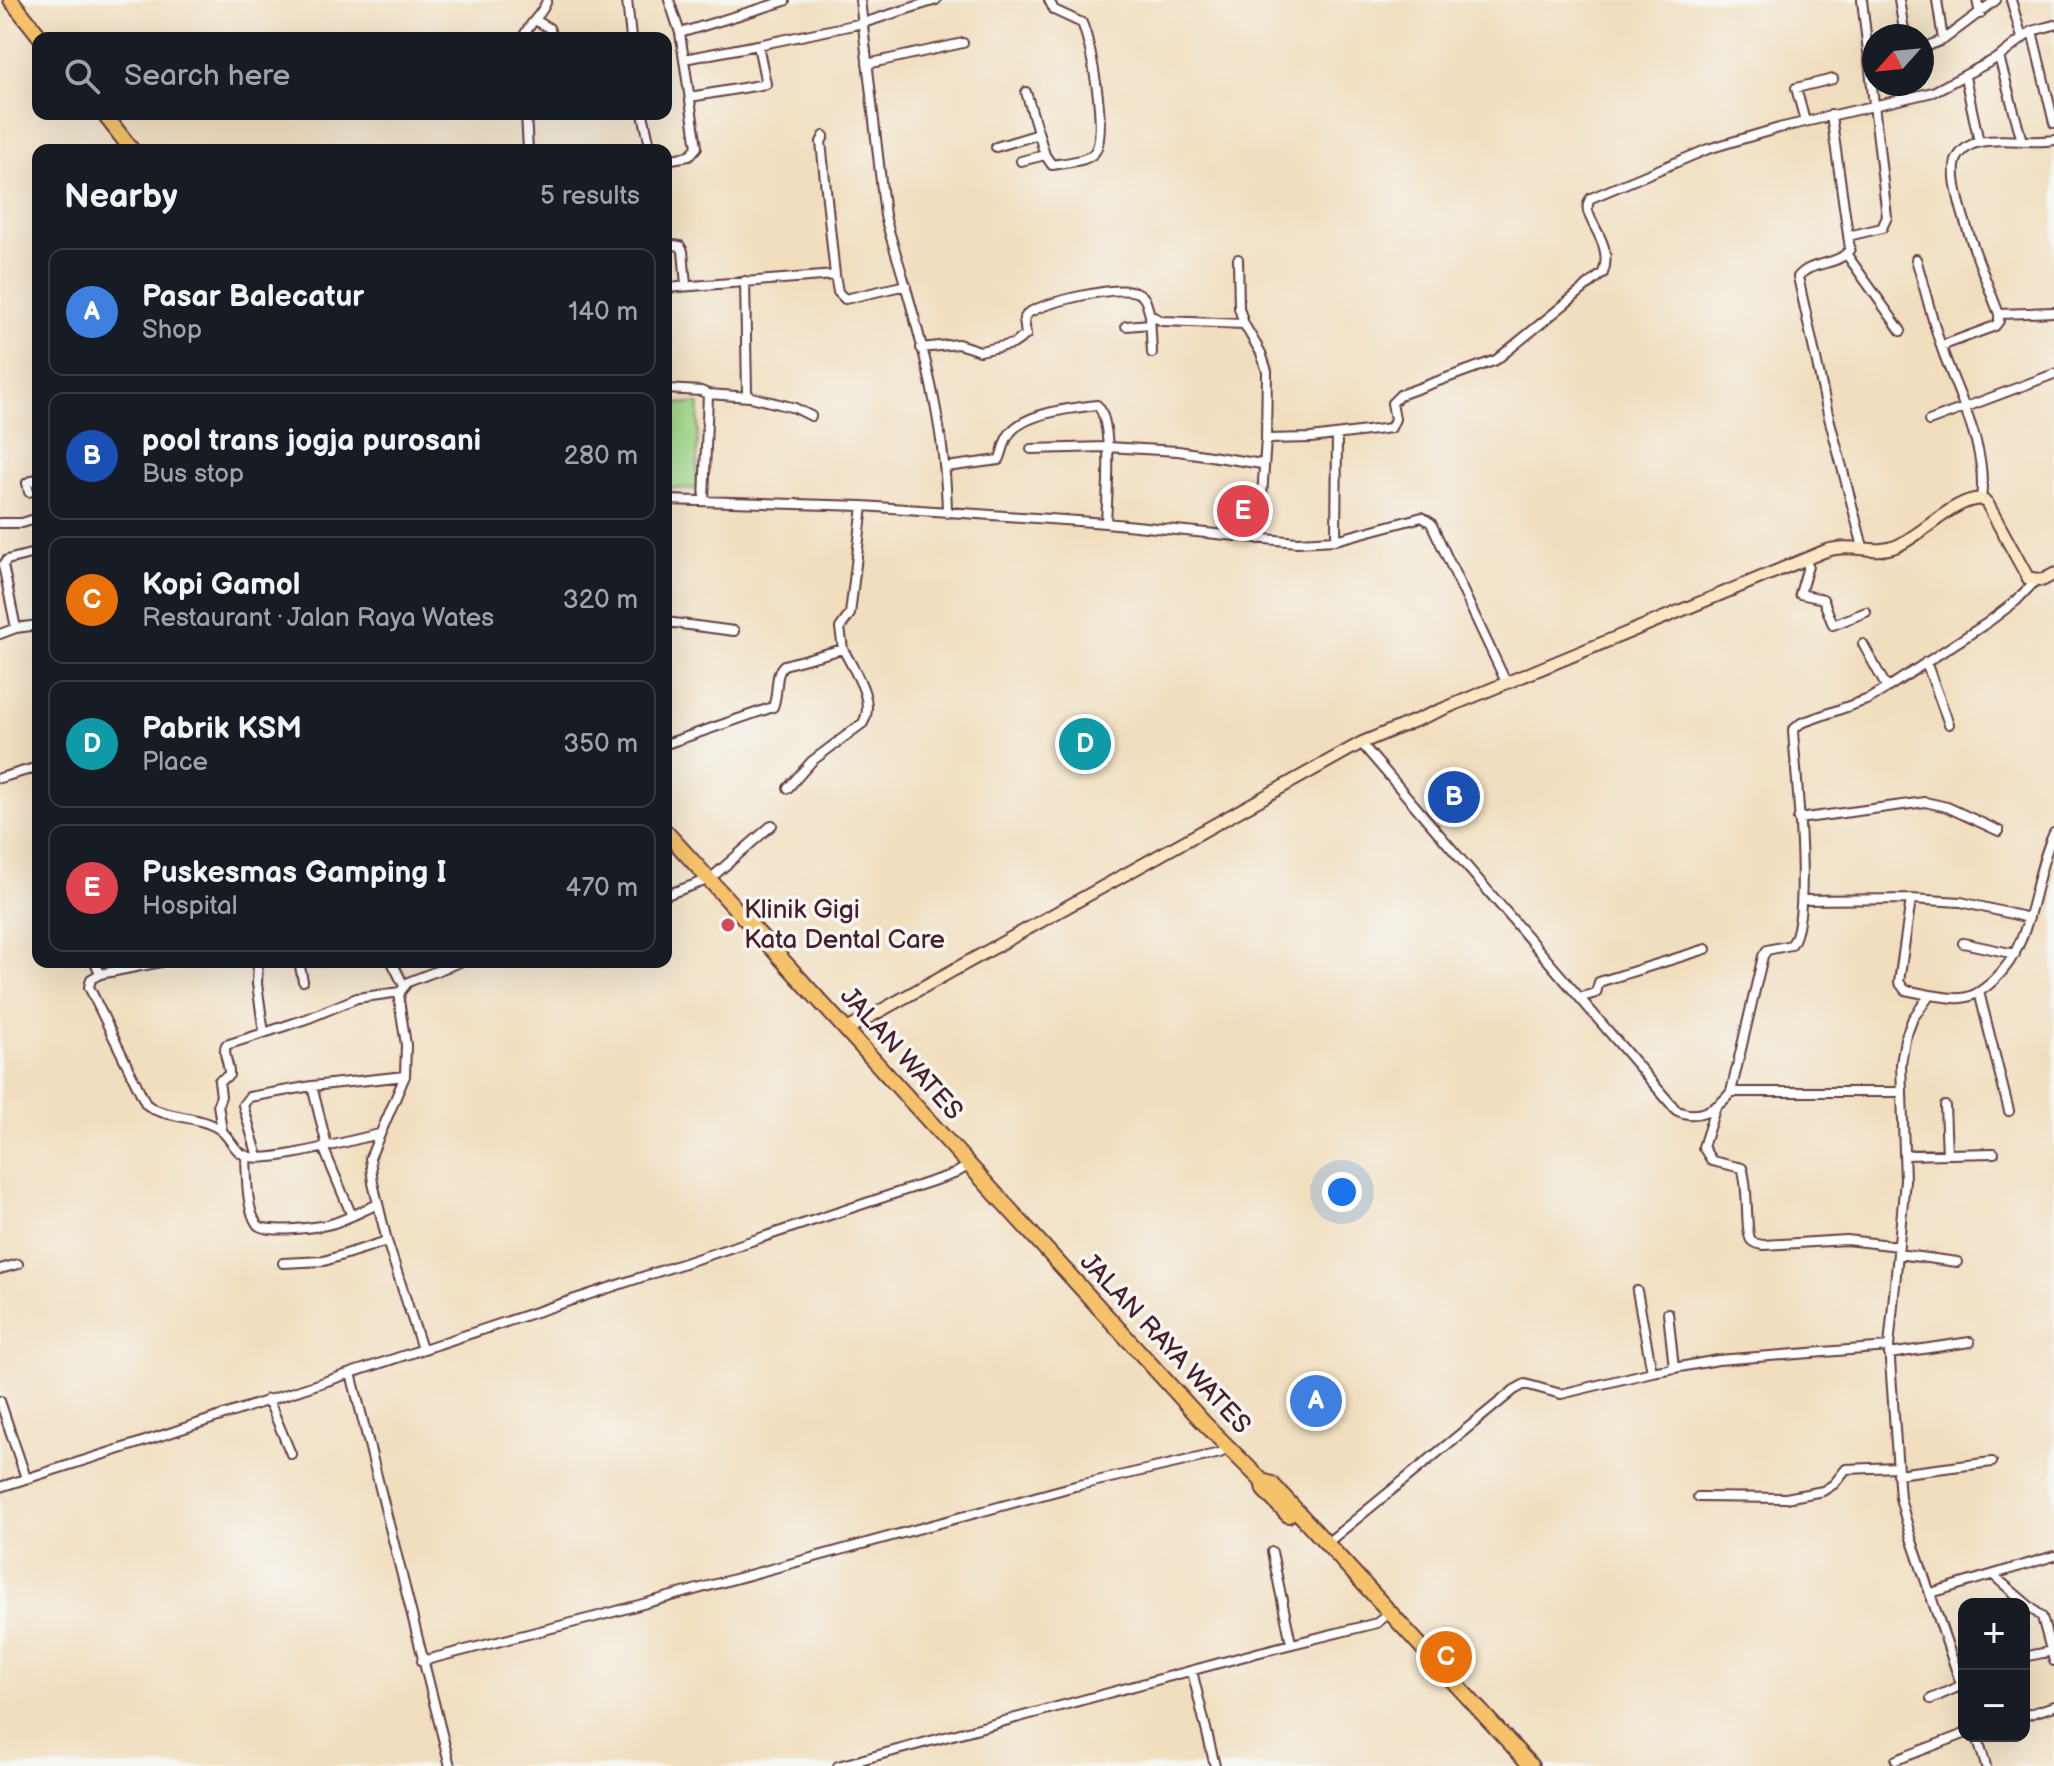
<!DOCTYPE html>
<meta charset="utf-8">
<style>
body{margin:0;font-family:"Balsamiq Sans",sans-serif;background:#20242c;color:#f1f3f6}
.controls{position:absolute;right:24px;bottom:24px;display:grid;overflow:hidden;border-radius:16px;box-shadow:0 8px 32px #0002}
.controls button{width:72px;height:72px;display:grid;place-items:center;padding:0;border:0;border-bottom:2px solid #363941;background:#171b24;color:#f1f3f6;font:40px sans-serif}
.compass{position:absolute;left:1862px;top:24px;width:72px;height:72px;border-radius:50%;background:#171b24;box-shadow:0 8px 32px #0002;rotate:243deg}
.you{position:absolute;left:1342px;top:1192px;width:28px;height:28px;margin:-20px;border:6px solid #fff;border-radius:50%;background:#1a73e8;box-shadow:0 0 0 12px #1a73e833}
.badge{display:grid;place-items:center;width:52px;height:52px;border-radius:50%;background:#8c9099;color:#fff;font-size:26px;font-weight:700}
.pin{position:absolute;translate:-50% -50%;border:4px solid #fff;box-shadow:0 2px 8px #0006}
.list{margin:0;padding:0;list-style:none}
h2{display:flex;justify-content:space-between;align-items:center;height:104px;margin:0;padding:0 32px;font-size:34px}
h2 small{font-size:26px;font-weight:400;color:#9ea1a6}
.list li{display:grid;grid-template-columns:52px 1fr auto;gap:24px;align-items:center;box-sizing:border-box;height:128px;margin:0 16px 16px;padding:0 16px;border:2px solid #363941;border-radius:16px}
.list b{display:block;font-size:30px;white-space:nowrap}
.list p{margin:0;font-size:26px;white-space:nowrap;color:#9ea1a6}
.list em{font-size:26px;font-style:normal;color:#9ea1a6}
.icon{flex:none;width:44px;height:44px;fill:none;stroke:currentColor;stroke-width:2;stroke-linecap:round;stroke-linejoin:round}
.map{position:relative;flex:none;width:2054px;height:1766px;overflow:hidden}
.search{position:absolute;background:#171b24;box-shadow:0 8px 32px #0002;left:32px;top:32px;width:640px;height:88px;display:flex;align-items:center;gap:20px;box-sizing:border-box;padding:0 28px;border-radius:16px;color:#9ea1a6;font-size:30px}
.panel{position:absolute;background:#171b24;box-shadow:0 8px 32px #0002;left:32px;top:144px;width:640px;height:824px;border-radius:16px}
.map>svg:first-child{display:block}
.green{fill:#9fd587;stroke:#747a59;stroke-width:2}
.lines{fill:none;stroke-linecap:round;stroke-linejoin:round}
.street-casing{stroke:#633c41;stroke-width:12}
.secondary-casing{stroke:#633c41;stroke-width:15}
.highway-casing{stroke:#633c41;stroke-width:18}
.street{stroke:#fff;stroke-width:8}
.secondary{stroke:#fbe6c4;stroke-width:11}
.highway{stroke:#f5c16b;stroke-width:14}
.poi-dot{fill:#d1495b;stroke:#f6f6f2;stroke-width:3}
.labels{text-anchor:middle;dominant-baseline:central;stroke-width:7;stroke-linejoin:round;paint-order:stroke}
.poi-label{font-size:26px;fill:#4a1f2b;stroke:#f6f6f2;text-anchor:start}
.street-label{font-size:26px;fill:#4a1f2b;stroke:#f6f6f2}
</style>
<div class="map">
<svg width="2054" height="1766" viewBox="0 0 2054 1766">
<rect width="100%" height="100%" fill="#f6f6f2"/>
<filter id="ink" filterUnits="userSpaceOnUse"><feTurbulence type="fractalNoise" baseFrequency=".0125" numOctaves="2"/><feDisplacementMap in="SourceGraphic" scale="16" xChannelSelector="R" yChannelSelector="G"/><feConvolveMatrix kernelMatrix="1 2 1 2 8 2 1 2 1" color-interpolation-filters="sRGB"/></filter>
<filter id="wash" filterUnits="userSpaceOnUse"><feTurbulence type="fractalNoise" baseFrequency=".006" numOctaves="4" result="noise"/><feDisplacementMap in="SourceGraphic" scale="32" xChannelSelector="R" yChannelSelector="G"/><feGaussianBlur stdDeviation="1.8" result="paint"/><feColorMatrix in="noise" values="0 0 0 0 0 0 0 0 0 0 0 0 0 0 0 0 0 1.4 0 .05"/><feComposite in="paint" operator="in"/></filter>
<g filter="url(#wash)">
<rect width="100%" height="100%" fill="#f1debe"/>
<path class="green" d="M666,403L699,404L696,489L666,488Z"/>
</g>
<g filter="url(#ink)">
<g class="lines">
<g class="street-casing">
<path id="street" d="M627,0L631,38
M860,0L885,216C891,241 900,264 906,288C927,361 946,437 947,513
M1899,0L1905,36
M1937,0L1943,40
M1977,0L1980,14
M2011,0L2022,38
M535,20L549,28L553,38
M2032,31L2054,123
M680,33L785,1
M523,38C528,23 543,15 547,0
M1922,48L1943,40L1996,0
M1999,57L2022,141
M684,59L758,45
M867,64L963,43
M1965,77L1979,142
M1026,92L1045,155
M690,97L766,84L758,45L863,23L936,0
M526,114L528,150
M643,114L651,150
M1831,115L1850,249C1838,267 1811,260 1798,277L1828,414L1863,547
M1805,121L1796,88L1833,79
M824,136L821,142L835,275
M996,147L1039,134
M666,160L689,156L697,147L680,33L669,0
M1021,161L1045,155L1052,165C1063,163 1086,162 1094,153C1109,137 1091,43 1082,23L1054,10L1049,0
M1848,236L1882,228L1887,217L1862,0
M666,244L680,246L683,251L686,285
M1847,255L1901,331
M1238,259L1239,308L1244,324L1261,353L1267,371L1266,439
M1916,259C1925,289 1932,320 1942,349C1958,396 1988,448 1981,499
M745,281L747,393L751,397L795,408L811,416
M666,288L835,275L838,292L845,299L906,285
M1999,314L2054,312
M1150,315L1152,353
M1126,326L1150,324
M1941,346L1995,326L1999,321V314C1987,282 1951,198 1955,166C1956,154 1968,144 1980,142C2004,137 2030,144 2054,140
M921,348L958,344L980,351L1013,344L1026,335L1024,319L1028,313C1048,302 1117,284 1138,293C1147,297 1147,307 1150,315L1162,321L1244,324
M666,389L701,391L708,394L704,501
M708,394L750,397
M1929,421L2054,374
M1031,449L1107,447L1178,451L1262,464
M946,467L999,460C1003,453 1003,444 1008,436C1021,413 1073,408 1097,405C1114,421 1107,498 1106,523
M29,492L27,483L38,478
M666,500L863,506L1106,523L1297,542L1336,540L1422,517L1431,523L1506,682
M0,523H22L38,518
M1259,539L1266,439L1311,438L1391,428L1395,419L1392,403L1400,395L1496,360L1603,273C1616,239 1576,216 1591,198L1708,149L1779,128L1933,92L1999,57L2032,31L2054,25
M1336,540L1337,435
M1806,560L1808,566L1800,594L1823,599L1833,625L1866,612
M666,622L734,631
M16,628L3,565L7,560L38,552
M0,634L16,628L38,625
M1863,644L1887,688L1987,623L2016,601L2036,580
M1926,662L1949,724
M1361,743L1676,1110C1696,1121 1718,1109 1731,1092L1763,956L1767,950L1791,945C1813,920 1795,769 1793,730L1801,723L1869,699L1887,688
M666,744L773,707C779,692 774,674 784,665L843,649L840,628L850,614L863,506
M0,778L31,769L38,772
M788,788L812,761L863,723C876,700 854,671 843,649
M1798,819L1925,802L1947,807L1999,831
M666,895L710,879L772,825
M1911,899L1899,982L1905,990L1930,995
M1803,900L1911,899L1961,902L2029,918
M1963,943L2015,954
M95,962L100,974
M161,962L100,974L91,979L89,987L146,1104L153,1109C173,1118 201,1117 219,1129C231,1137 234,1154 250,1157C276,1162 351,1140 379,1134
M299,962L303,981
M392,962L404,986
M1979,992L2009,1111
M1582,997L1596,993L1599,982L1706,949
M264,1033L309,1018L357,998L400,992
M1731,1092H1902
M1716,1106L1703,1147L1712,1161L1742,1168C1749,1184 1745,1233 1751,1240C1754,1244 1758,1244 1763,1245L1846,1240L1899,1246
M1945,1106L1947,1154
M222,1131L218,1104L221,1096L219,1081L229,1075C230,1065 222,1054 226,1045L264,1033L257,984L258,962
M327,1146L312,1086L405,1076
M323,1147L352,1216
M1904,1155L1994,1153
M246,1156C247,1174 246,1209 257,1224C264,1235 325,1227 337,1222C351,1217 364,1210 378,1204
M258,1157L243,1105L249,1097L312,1086
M1898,1254L1957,1262
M283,1263L324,1261L387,1241
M0,1269L18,1264
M1637,1291L1652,1372
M1668,1313L1674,1368
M422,1349L387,1241L373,1183L370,1158L405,1076L406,1045L399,1000L400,992L408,982L460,962
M1889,1354L1970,1342
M351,1373L450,1766
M268,1399L291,1454
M0,1401L26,1478
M1897,1474L1992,1462
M0,1487L136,1444L954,1174L968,1166
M1698,1497L1786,1498L1823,1491L1834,1484L1846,1469L1897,1467
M1327,1543L1514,1390L1525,1384L1561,1394L1652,1372L1718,1360L1889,1347
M1272,1552L1291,1643
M1993,1575L2042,1617L2054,1661
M1931,1593L2054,1556
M2024,1657L2052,1651
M422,1661L595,1617L1075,1486L1220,1453L1228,1448
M1192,1671L1215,1766
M1964,1693L1911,1538L1900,1498L1889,1347L1905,1180L1901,1064L1905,1039L1913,1018L1930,995C1940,996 1951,999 1961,998C1974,997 1984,989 1993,981C2035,943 2031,881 2054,833
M1931,1699L1962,1685
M2024,1716L2054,1706
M1977,1736L1986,1766
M1896,1760L1964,1734
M838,1766L1260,1652L1377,1623L1389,1613"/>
</g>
<g class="secondary-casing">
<path id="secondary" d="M846,1030L1361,743L1825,551C1852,542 1873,555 1894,547C1920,538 1955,497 1981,499L1987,503L2028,578L2043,580L2054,574"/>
</g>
<g class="highway-casing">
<path id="highway" d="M11,0L41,38
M104,114L132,150
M666,832L1205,1424L1262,1481L1272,1484L1531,1766
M1262,1481L1264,1490L1288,1515"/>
</g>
<use href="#street" class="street"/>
<use href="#secondary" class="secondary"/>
<use href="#highway" class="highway"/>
</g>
</g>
<circle class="poi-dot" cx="728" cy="925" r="8"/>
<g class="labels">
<g class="poi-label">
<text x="744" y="910">Klinik Gigi<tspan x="744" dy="30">Kata Dental Care</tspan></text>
</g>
<g class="street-label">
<text transform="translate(901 1054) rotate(48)">JALAN WATES</text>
<text transform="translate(1165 1344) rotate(47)">JALAN RAYA WATES</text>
</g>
</g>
</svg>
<div class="controls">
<button>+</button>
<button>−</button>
</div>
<svg class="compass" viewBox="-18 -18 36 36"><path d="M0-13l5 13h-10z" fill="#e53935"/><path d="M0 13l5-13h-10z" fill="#9ea1a6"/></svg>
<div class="you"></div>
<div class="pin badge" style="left:1316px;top:1401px;background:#3f7fe0">A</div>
<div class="pin badge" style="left:1454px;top:797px;background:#1a4fb4">B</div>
<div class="pin badge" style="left:1446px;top:1657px;background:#e8710a">C</div>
<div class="pin badge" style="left:1085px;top:744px;background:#0f9aa8">D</div>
<div class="pin badge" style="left:1243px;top:511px;background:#e0444e">E</div>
<div class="search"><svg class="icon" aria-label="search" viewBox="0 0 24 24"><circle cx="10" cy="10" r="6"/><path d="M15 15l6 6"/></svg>Search here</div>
<section class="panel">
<h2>Nearby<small>5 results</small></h2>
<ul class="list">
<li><span class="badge" style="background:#3f7fe0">A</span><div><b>Pasar Balecatur</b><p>Shop</p></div><em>140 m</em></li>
<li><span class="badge" style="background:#1a4fb4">B</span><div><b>pool trans jogja purosani</b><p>Bus stop</p></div><em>280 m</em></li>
<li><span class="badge" style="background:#e8710a">C</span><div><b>Kopi Gamol</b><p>Restaurant · Jalan Raya Wates</p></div><em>320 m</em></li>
<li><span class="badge" style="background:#0f9aa8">D</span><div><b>Pabrik KSM</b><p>Place</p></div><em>350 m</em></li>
<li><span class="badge" style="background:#e0444e">E</span><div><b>Puskesmas Gamping I</b><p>Hospital</p></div><em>470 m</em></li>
</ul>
</section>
</div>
